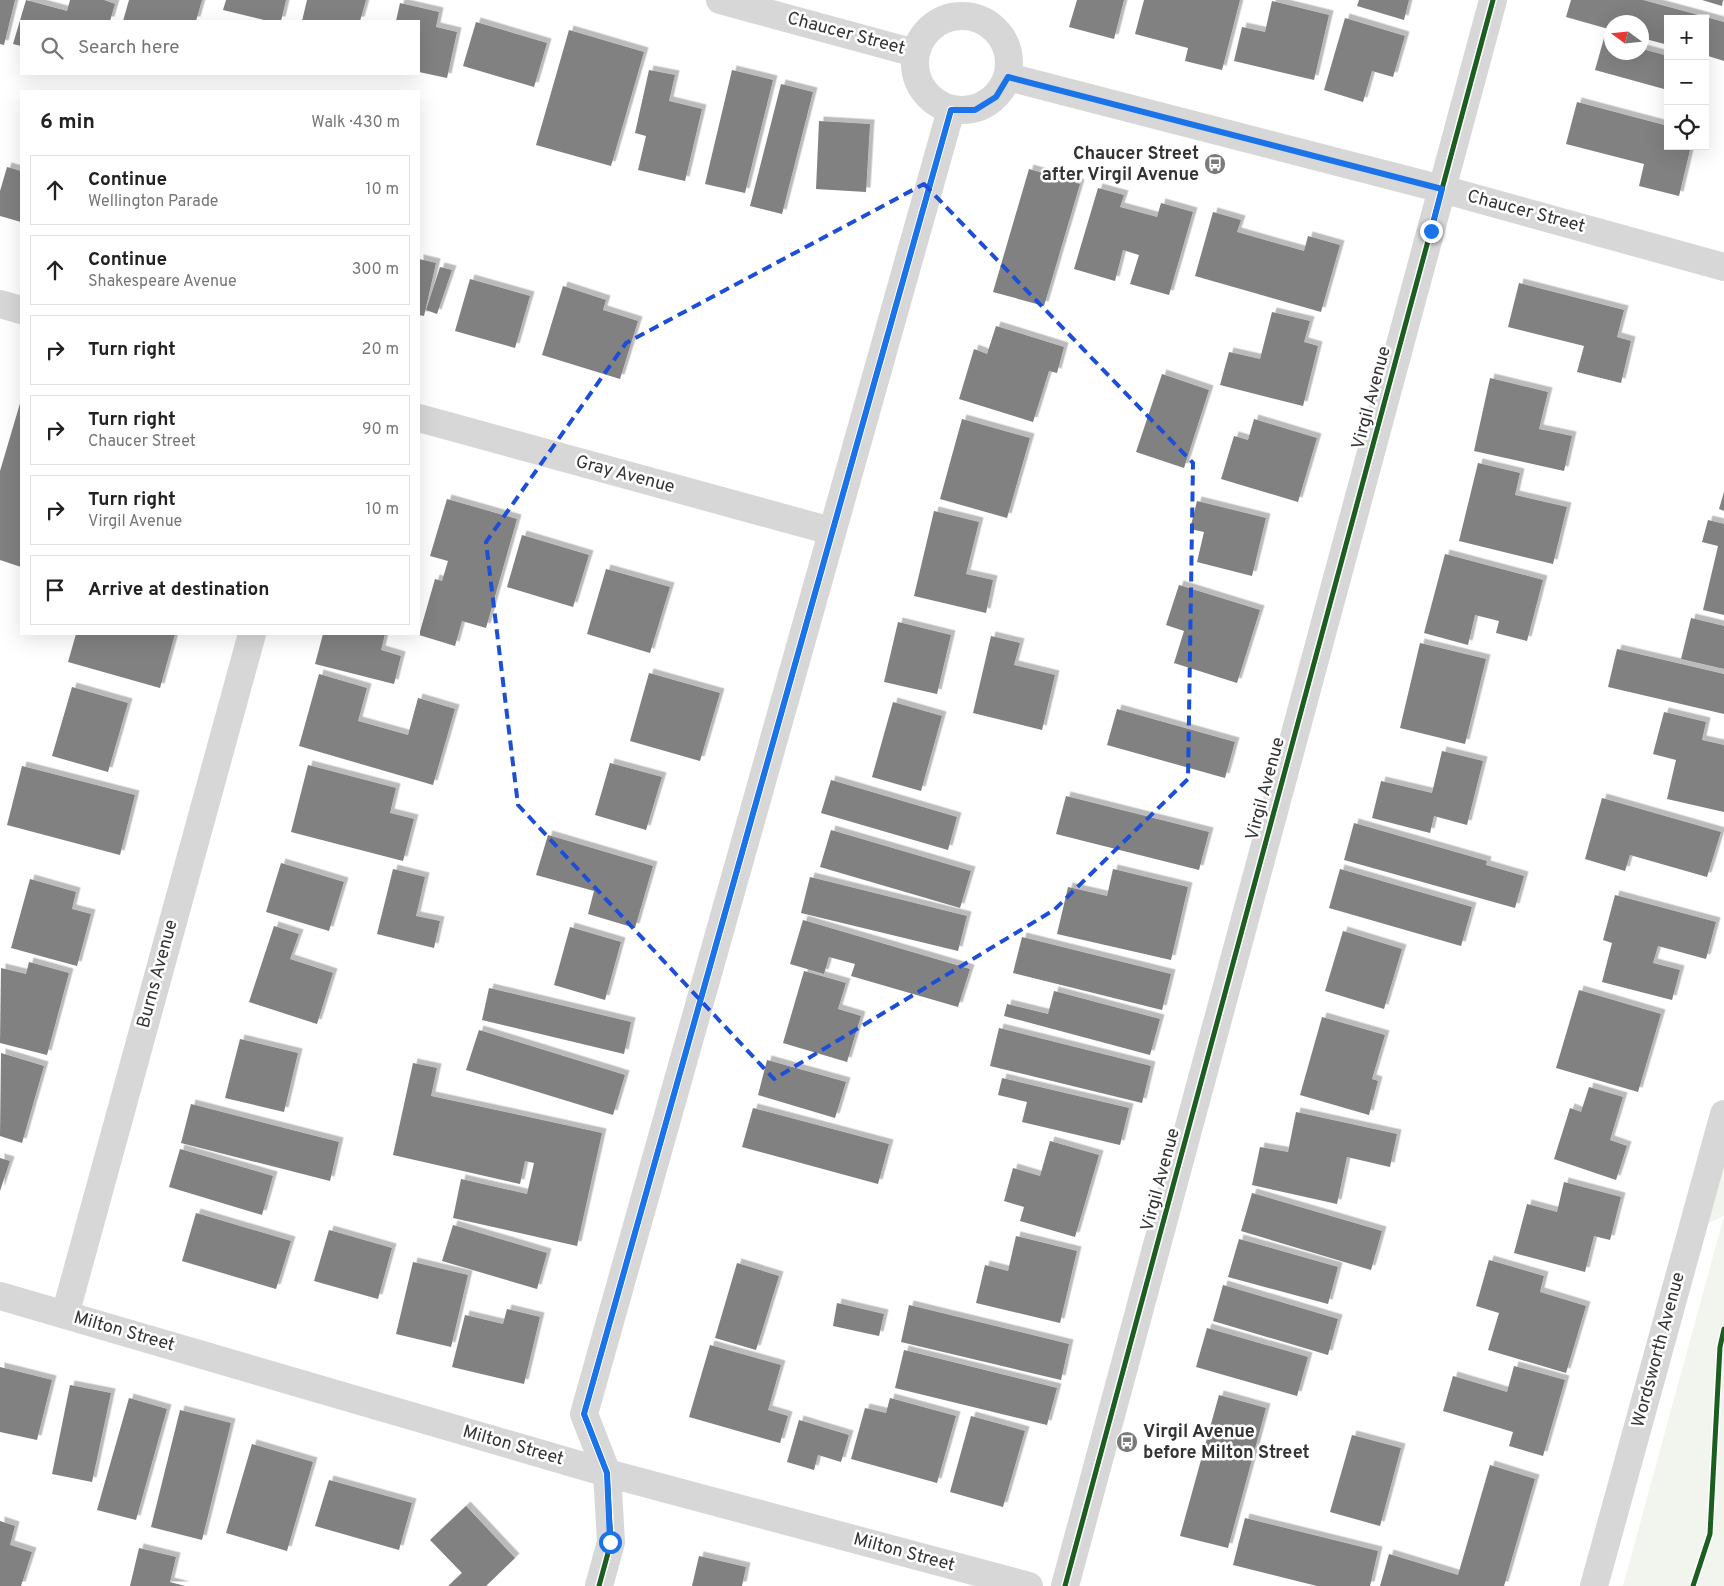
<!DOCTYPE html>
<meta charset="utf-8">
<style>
body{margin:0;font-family:Overpass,sans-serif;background:#f2f2f2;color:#222}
.controls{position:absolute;right:15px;top:15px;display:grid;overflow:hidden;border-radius:0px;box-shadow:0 5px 20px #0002}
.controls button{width:45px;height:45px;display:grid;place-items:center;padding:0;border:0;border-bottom:1px solid #e0e0e0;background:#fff;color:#222;font:25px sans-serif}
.compass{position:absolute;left:1604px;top:15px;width:45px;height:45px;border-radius:50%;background:#fff;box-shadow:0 5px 20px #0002;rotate:285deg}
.stop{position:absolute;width:15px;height:15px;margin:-11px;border:4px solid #1a73e8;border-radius:50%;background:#fff}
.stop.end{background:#1a73e8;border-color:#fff;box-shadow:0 1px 5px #0008}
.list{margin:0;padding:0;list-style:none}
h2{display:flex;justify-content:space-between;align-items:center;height:65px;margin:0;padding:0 20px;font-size:21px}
h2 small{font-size:16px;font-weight:400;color:#767676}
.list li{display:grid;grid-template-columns:32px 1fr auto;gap:15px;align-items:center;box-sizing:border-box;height:70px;margin:0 10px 10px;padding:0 10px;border:1px solid #e0e0e0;border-radius:0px}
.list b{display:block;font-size:19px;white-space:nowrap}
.list p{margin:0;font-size:16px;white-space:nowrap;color:#767676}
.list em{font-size:16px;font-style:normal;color:#767676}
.icon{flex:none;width:28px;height:28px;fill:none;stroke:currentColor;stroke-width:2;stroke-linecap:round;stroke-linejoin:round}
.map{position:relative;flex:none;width:1724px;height:1586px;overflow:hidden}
.search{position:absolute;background:#fff;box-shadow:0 5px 20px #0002;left:20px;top:20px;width:400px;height:55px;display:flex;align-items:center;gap:12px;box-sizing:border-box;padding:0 18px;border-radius:0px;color:#767676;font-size:19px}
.panel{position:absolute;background:#fff;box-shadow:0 5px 20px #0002;left:20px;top:90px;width:400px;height:545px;border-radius:0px}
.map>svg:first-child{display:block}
.green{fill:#f1f5ed}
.building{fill:#818181;filter:url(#shadow)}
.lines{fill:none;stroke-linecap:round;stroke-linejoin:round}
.minor{stroke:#d7d7d7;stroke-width:28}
.cycleway-casing{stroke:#fff;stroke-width:8}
.cycleway{stroke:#1b5e20;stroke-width:5}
.route{stroke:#1a73e8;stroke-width:6}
.marked{fill:none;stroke:#1d4ed8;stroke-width:4;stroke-dasharray:10 6;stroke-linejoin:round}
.labels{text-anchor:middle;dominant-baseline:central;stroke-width:5;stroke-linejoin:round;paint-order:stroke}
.street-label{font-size:18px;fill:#333;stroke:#fff}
.poi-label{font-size:18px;font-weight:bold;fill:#333;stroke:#fff;text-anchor:end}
</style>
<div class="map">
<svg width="1724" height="1586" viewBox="0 0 1724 1586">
<defs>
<filter id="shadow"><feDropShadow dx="4.5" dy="-4.5" stdDeviation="0" flood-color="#0004"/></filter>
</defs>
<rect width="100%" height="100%" fill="#fff"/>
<path class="green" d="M1724,1114V1586H1623L1724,1216L1693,1230Z"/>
<path class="building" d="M0,0H15L4,45L0,44Z
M26,0L67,11L70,0H104L115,4L110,21H21V46L13,44Z
M129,0H202L196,21H123Z
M226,0H286L281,21H268L223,10Z
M307,0H366L360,21H302Z
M1077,0H1124L1114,39L1069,27Z
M1144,0H1240L1222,70L1185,61L1188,48L1135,34Z
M1359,0H1409L1404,20L1357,6Z
M1571,0H1643L1724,22V61L1705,55V19H1668V45L1642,38V22H1612V30L1566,17Z
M1702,0H1723L1722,6Z
M1272,1L1329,15L1314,80L1234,61L1242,27L1265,32Z
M400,3L439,12L436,27L457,32L447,78L419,72V21H396Z
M1345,18L1405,36L1393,77L1372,71L1363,102L1324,90Z
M476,22L547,43L534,87L463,66Z
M569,30L644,52L611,166L536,145Z
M1604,38L1612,40V52H1642V49L1668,56V75L1664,89L1595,70Z
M649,70L675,75L669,101L702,109L685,181L638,170L646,136L635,133Z
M732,70L773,80L745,193L705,184Z
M781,84L813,92L782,214L750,206Z
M1577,102L1668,126V146H1691L1679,196L1639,186L1644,164L1566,144Z
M819,121L870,124L866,192L816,189Z
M7,167L21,171V222L0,216V191Z
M1029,169L1080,184L1044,306L993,292Z
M1098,188L1124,195L1120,207L1157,217L1161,203L1193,212L1169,295L1130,284L1139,255L1123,250L1115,281L1074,269Z
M1213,212L1241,220L1237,232L1304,251L1308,236L1340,245L1321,312L1195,276Z
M419,259L436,263L424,316L419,315Z
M440,267L452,270L437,314L426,310Z
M470,279L530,296L515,348L455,331Z
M1519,283L1624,310L1617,337L1631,341L1621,383L1577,372L1584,346L1508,327Z
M563,286L606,300L603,310L638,321L620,379L542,355Z
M1272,312L1310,321L1304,342L1318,346L1303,406L1220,385L1229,352L1260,359Z
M996,326L1064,347L1057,373L1049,371L1033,422L959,399L974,349L987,354Z
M1162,374L1209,390L1184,468L1136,452Z
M1490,378L1548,392L1539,429L1572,436L1564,471L1474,451Z
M21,400V567L0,560V471Z
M962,419L1030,438L1007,518L940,499Z
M1254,419L1317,438L1298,502L1221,479L1234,436L1248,440Z
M1478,463L1520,473L1515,495L1567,507L1553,564L1459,541Z
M1724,492V511L1719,509Z
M447,499L517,519L486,628L462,621L455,646L419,635L435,579L442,581L448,561L430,556Z
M1197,501L1266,518L1252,576L1197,562L1204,532L1190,529Z
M934,511L979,522L966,574L993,580L986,613L914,596Z
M1708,520L1724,524V615L1703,610L1718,546L1702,542Z
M522,535L589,555L573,607L507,587Z
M1445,554L1543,580L1527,641L1496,633L1499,621L1475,615L1468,645L1424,633Z
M606,569L670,587L650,653L587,634Z
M1179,585L1260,610L1237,683L1174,663L1184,631L1166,625Z
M1691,618L1724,626V669L1681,659Z
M898,622L951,635L937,694L884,682Z
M76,634H175L160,688L68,662Z
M323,634H385L381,650L401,656L394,684L315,664Z
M991,636L1020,643L1014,665L1055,675L1042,730L973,713Z
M1420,643L1486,659L1465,744L1400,728Z
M1617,649L1724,674V714L1608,687Z
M649,673L720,693L700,761L630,741Z
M319,674L367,688L358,721L408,735L418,698L455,709L433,785L299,746Z
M72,687L128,703L108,772L52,756Z
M893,702L942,716L921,791L872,777Z
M1117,709L1235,742L1225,778L1107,745Z
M1664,712L1706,722L1702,740L1724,745V812L1667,799L1676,760L1653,754Z
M1442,751L1483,761L1467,825L1434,816L1430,833L1372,818L1381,781L1432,793Z
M610,763L662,777L646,830L595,815Z
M308,765L396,788L390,813L414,819L403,861L291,832Z
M22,766L135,795L120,855L7,825Z
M831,780L957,817L948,850L821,813Z
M1066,796L1209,832L1199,870L1056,834Z
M1602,798L1721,832L1707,877L1630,855L1625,871L1585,859Z
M1354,823L1487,861L1486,865L1524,876L1515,908L1344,860Z
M831,830L971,871L960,908L820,867Z
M548,835L653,866L635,928L588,914L594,891L536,875Z
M281,863L344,882L329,931L266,912Z
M393,869L425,877L416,916L440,921L434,948L377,934Z
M1113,869L1188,887L1171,960L1057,934L1068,887L1107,896Z
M1340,869L1472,907L1461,946L1329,908Z
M810,877L967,916L958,951L801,913Z
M30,879L76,892L72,909L91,914L77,966L11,948Z
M1615,895L1716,922L1706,959L1658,946L1653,963L1680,970L1672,1000L1602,982L1612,943L1603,940Z
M803,920L970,969L958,1007L851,976L855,964L829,957L824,974L790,964Z
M274,926L299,934L290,959L333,973L317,1024L249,1002Z
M570,927L621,942L605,1000L554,985Z
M1343,931L1402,949L1384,1009L1325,991Z
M1022,937L1171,974L1162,1010L1013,973Z
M29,962L69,973L47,1055L0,1043L1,968L26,974Z
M804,971L846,983L838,1009L861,1016L847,1062L783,1043Z
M489,988L631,1022L624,1054L482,1020Z
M1579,990L1661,1014L1638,1092L1556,1068Z
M1054,991L1160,1019L1150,1055L1004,1016L1007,1004L1048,1014Z
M1322,1017L1385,1035L1372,1079L1378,1081L1369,1115L1300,1095Z
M999,1028L1151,1066L1142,1103L990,1066Z
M479,1030L625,1075L613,1115L466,1070Z
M240,1039L298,1053L284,1112L225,1098Z
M1,1053L44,1066L22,1143L0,1136Z
M767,1060L846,1082L835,1118L758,1095Z
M413,1063L437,1068L431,1096L602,1133L577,1246L453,1218L461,1179L527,1194L534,1163L525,1161L520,1184L393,1155Z
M1002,1078L1129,1108L1120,1145L1022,1122L1027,1102L998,1095Z
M1589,1087L1623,1097L1610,1140L1627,1146L1616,1180L1554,1159L1570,1108L1581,1112Z
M191,1104L339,1142L330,1181L181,1143Z
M753,1108L889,1144L878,1184L742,1147Z
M1296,1112L1397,1134L1390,1167L1347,1157L1337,1204L1252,1185L1260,1147L1288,1152Z
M1050,1141L1099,1155L1075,1237L1020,1221L1024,1207L1004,1201L1013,1168L1040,1176Z
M180,1149L273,1176L262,1215L169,1187Z
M0,1158L10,1161L0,1191Z
M1564,1182L1621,1197L1610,1240L1594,1236L1585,1272L1514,1253L1527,1204L1557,1212Z
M1252,1193L1382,1231L1371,1270L1241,1231Z
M196,1213L291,1241L276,1289L182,1261Z
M453,1225L547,1253L537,1289L442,1261Z
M329,1230L392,1248L378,1299L314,1281Z
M1016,1236L1077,1251L1060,1323L976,1303L985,1265L1008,1271Z
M1239,1239L1338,1267L1328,1304L1228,1277Z
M1489,1260L1544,1276L1540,1292L1586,1306L1566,1373L1488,1350L1499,1313L1476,1306Z
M413,1262L468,1275L451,1347L396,1334Z
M737,1263L779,1276L756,1350L715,1338Z
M1223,1285L1338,1319L1328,1355L1213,1321Z
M837,1303L884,1314L879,1336L833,1326Z
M909,1305L1069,1344L1061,1380L901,1342Z
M507,1309L540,1317L524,1384L452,1367L465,1315L503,1324Z
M1207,1328L1308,1357L1297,1396L1196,1367Z
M710,1345L781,1365L768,1410L788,1416L780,1443L689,1417Z
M904,1350L1057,1388L1047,1425L895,1388Z
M1514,1366L1565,1380L1543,1456L1509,1446L1513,1432L1443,1411L1453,1376L1507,1392Z
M0,1367L52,1380L37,1440L0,1432Z
M70,1385L111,1393L92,1482L52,1474Z
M1219,1395L1266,1408L1228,1548L1180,1536Z
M129,1398L167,1409L136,1520L97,1510Z
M890,1398L956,1416L937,1483L851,1459L865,1408L886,1413Z
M180,1410L231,1423L202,1540L151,1527Z
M971,1416L1025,1431L1003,1507L950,1492Z
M799,1420L849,1435L841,1462L818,1455L814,1470L787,1462Z
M1352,1435L1401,1448L1380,1526L1330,1512Z
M252,1444L313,1462L287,1551L226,1533Z
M1490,1465L1535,1479L1504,1586H1380L1389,1554L1458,1575Z
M329,1480L412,1503L399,1550L315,1526Z
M466,1506L515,1558L486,1586H448L462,1573L430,1540Z
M1245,1518L1378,1551L1370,1586H1317L1233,1565Z
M0,1521L15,1526L10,1545L32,1552L21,1586H0Z
M139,1548L176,1557L170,1582L185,1586H130Z
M699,1556L746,1567L742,1586H692Z"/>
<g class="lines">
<path class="minor" d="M720,0L915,53
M915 63a47 47 0 1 1 94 0a47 47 0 1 1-94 0Z
M1008,77L1442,189L1724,267
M0,304L21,310
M419,418L831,531
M0,1296L607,1473L1029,1586
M65,1315L252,634
M599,1586L611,1542L607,1473L584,1414L951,110
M1065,1586L1493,0
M1594,1586L1724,1114"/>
<g class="cycleway-casing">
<path id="cycleway" d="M599,1586L611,1542L607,1473L584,1414L951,110
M1065,1586L1493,0
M1693,1586L1710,1534L1720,1347L1724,1329"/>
</g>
<use href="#cycleway" class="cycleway"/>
</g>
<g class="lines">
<path class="route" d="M610,1542L607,1473L584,1414L951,110H975L996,97L1008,77L1442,189L1431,231"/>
</g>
<path class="marked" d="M924,184L1193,463L1188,779L1054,910L774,1079L518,805L486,542L626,343Z"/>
<defs>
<g id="bus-disc" transform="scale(1.125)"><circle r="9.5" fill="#7a7a7a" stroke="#fff"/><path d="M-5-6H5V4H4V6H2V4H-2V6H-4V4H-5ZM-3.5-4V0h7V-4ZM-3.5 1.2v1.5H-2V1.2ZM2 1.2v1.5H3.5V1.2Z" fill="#fff"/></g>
</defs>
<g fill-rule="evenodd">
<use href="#bus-disc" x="1215" y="164"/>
<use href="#bus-disc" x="1127" y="1442"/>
</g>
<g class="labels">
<g class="street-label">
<text transform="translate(846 34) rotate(15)">Chaucer Street</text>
<text transform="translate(1526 212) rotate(15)">Chaucer Street</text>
<text transform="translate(1372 398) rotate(-75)">Virgil Avenue</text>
<text transform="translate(625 475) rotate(15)">Gray Avenue</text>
<text transform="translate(1266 789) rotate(-75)">Virgil Avenue</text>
<text transform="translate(158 974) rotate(-75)">Burns Avenue</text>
<text transform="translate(1161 1180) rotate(-75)">Virgil Avenue</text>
<text transform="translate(124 1332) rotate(16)">Milton Street</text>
<text transform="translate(1659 1350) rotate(-75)">Wordsworth Avenue</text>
<text transform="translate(513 1446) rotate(16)">Milton Street</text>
<text transform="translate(904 1553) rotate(15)">Milton Street</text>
</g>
<g class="poi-label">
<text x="1199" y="154">Chaucer Street<tspan x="1199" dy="21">after Virgil Avenue</tspan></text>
<text x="1143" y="1432" text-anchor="start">Virgil Avenue<tspan x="1143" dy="21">before Milton Street</tspan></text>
</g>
</g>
</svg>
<div class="controls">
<button>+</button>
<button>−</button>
<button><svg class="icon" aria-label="locate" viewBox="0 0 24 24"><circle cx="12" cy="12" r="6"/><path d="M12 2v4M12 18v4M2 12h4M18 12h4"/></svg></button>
</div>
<svg class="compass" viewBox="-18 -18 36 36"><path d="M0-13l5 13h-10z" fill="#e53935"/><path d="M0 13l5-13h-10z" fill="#767676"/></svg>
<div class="stop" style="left:610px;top:1542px"></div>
<div class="stop end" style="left:1431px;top:231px"></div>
<div class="search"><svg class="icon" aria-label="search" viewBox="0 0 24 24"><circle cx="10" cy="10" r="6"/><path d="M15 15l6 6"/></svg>Search here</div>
<section class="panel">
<h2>6 min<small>Walk · 430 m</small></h2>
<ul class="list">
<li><svg class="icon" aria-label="ahead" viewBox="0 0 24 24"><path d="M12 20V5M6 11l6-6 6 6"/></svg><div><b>Continue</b><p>Wellington Parade</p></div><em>10 m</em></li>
<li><svg class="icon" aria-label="ahead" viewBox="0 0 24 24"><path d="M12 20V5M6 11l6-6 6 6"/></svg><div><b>Continue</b><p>Shakespeare Avenue</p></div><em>300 m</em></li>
<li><svg class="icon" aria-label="right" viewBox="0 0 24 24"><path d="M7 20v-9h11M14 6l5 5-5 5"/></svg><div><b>Turn right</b></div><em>20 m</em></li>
<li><svg class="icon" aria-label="right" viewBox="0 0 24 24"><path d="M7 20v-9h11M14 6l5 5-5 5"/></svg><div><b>Turn right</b><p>Chaucer Street</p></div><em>90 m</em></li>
<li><svg class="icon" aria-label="right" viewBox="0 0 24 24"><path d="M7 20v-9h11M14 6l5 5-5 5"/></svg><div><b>Turn right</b><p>Virgil Avenue</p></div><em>10 m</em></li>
<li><svg class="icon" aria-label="arrive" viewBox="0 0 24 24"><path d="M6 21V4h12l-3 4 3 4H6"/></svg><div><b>Arrive at destination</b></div></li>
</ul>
</section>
</div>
